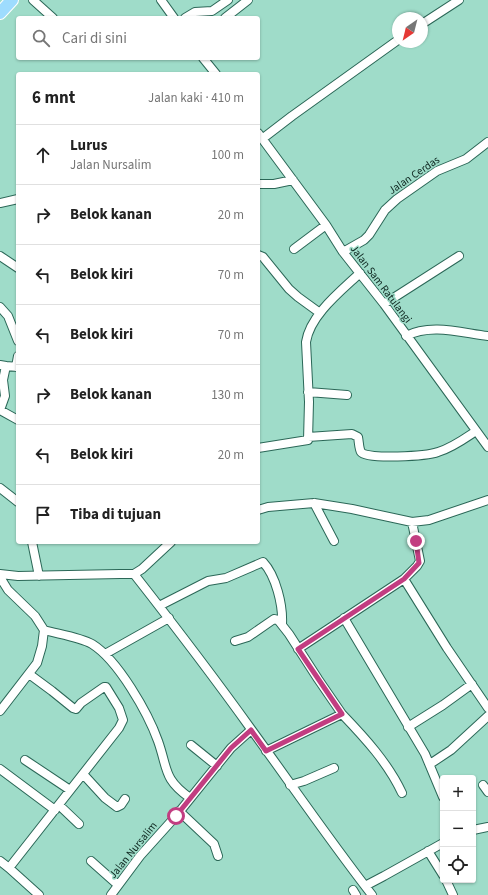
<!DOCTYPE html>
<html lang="id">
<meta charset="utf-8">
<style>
body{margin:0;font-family:"Source Sans 3",sans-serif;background:#f6f6f6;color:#222}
.controls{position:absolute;right:12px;bottom:12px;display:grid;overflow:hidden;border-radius:4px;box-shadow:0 1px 3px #0004}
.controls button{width:36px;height:36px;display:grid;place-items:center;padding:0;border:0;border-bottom:1px solid #e0e0e0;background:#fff;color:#222;font:20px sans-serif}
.compass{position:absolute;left:392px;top:12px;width:36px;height:36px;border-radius:50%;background:#fff;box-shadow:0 1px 3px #0004;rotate:215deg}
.stop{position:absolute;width:12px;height:12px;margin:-9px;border:3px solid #c23d81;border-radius:50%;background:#fff}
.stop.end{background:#c23d81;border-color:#fff;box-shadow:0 1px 4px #0008}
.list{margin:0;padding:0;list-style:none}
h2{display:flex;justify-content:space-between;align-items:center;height:52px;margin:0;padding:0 16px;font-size:17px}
h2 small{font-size:13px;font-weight:400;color:#767676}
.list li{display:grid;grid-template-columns:26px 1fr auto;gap:12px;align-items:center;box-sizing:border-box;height:60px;padding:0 16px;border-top:1px solid #e0e0e0}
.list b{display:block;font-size:15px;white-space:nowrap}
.list p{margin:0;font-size:13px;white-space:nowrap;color:#767676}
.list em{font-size:13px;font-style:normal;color:#767676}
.icon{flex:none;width:22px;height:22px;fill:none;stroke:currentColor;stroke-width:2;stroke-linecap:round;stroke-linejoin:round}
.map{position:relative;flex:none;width:488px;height:895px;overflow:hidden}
.search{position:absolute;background:#fff;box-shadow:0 1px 3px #0004;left:16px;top:16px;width:244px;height:44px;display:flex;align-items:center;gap:10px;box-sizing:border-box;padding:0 14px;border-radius:4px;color:#767676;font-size:15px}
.panel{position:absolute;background:#fff;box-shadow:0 1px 3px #0004;left:16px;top:72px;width:244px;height:472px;border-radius:4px}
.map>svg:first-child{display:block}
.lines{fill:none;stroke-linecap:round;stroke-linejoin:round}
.minor-casing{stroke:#2b6757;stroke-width:10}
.highway-casing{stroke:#fff;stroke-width:14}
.minor{stroke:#fff;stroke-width:8}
.highway{stroke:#9edcfe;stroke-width:12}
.route{stroke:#c23d81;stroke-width:5}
.labels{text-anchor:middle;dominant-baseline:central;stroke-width:3;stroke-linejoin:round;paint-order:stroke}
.street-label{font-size:11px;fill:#0d261f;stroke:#9fdcc9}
</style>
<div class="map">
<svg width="488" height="895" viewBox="0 0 488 895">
<rect width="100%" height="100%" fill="#9fdcc9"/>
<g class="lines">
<g class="minor-casing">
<path id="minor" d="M33,0L53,18
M161,0L174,18
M185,18L195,12L212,11L228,0
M225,18L248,0
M422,24L459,0
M203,58L216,74
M258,133L326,225L343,252L384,304L488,447
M262,139L292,116L398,40
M258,184H274L293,180
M0,203L18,199
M294,249L326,225
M343,252L364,240L369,235L385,210L397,199L437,171L466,159L488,142
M258,255L263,257L289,289L298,297L320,313
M0,256L18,268
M384,304L459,256
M0,307L8,316L18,341
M406,336C431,323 462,333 488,336
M0,365L6,366L3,380L5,396L0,410L18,420
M6,366L18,367
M16,367L18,356
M308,392L347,395
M308,437L352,434L358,437C359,442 359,449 361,452C367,460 427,456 438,452C452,448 464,439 476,431
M258,448L308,440L309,402L306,342C310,315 341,291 360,273
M0,488L18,502
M314,503L334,541
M258,510L268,507L314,503L352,509L412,522L429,520L488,500
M32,542L39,576
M0,574L18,576L120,574H134C174,625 213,676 251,729C291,784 330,841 372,895
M134,574L142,569L171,542
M0,577L8,590L35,616L44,630L42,646L37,663L0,711
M404,579L447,648L488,708
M159,606L208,581L226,578L263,562C276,576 283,605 282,624
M344,618L425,754L443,797
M44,630C58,634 80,637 92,644C118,660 148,713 158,741C168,769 163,779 190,798
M235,641L248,637L274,619L278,620L289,634L318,679L342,714L266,751
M298,649L404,579L417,566L420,561L412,522
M105,654L169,618
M342,714C365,738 388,763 402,793
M408,727L443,705L472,684
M191,745L217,766
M25,760L70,790
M430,764L451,750L488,716
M0,769L55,810
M83,774L105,798L117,807L121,805L125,799
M290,785L304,781L334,768
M483,785L488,792
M59,805L79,824
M179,811L214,844L218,856
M473,830L488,827
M428,851L443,875
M0,861L9,868L39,895
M91,861L118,885
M9,868L119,728L123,720L119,708L106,687H104L81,703L76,709L73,708L52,691L29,674
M446,880L453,895
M365,886L384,876L443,843
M353,890L356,895
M111,895L140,856L176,816L231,748L251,730"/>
</g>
<g class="highway-casing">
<path id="highway" d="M0,13L12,0"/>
</g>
<use href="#minor" class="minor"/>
<use href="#highway" class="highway"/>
</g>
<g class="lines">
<path class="route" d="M176,816L231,748L251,730L266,751L342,714L298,649L404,579L419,563L416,541"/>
</g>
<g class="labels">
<g class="street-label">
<text transform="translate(414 175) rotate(-34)">Jalan Cerdas</text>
<text transform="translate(381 284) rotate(53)">Jalan Sam Ratulangi</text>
<text transform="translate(133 850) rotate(-51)">Jalan Nursalim</text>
</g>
</g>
</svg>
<div class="controls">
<button>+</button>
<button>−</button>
<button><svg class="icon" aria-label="locate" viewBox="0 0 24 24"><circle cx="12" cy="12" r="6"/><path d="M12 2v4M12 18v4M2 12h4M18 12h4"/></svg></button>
</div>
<svg class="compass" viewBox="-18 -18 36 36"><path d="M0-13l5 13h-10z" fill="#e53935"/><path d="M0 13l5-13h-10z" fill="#767676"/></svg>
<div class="stop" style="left:176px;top:816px"></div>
<div class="stop end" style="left:416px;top:541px"></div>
<div class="search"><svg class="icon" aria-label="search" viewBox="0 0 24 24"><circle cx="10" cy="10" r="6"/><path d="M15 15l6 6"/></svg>Cari di sini</div>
<section class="panel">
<h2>6 mnt<small>Jalan kaki · 410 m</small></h2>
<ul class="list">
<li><svg class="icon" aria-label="ahead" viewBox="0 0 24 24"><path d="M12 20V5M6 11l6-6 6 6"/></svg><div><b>Lurus</b><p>Jalan Nursalim</p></div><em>100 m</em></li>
<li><svg class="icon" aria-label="right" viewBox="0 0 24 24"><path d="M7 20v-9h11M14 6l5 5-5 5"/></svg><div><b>Belok kanan</b></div><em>20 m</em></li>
<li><svg class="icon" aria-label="left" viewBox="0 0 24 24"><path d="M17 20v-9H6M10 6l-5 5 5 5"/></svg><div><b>Belok kiri</b></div><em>70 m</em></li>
<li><svg class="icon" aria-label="left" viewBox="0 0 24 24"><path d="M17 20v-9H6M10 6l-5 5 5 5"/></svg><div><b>Belok kiri</b></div><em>70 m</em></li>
<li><svg class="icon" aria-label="right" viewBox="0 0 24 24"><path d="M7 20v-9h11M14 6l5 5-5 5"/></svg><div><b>Belok kanan</b></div><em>130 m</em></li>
<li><svg class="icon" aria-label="left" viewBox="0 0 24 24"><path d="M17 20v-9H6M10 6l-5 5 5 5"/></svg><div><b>Belok kiri</b></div><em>20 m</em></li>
<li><svg class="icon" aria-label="arrive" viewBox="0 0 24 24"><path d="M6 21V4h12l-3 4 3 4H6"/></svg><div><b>Tiba di tujuan</b></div></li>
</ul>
</section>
</div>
